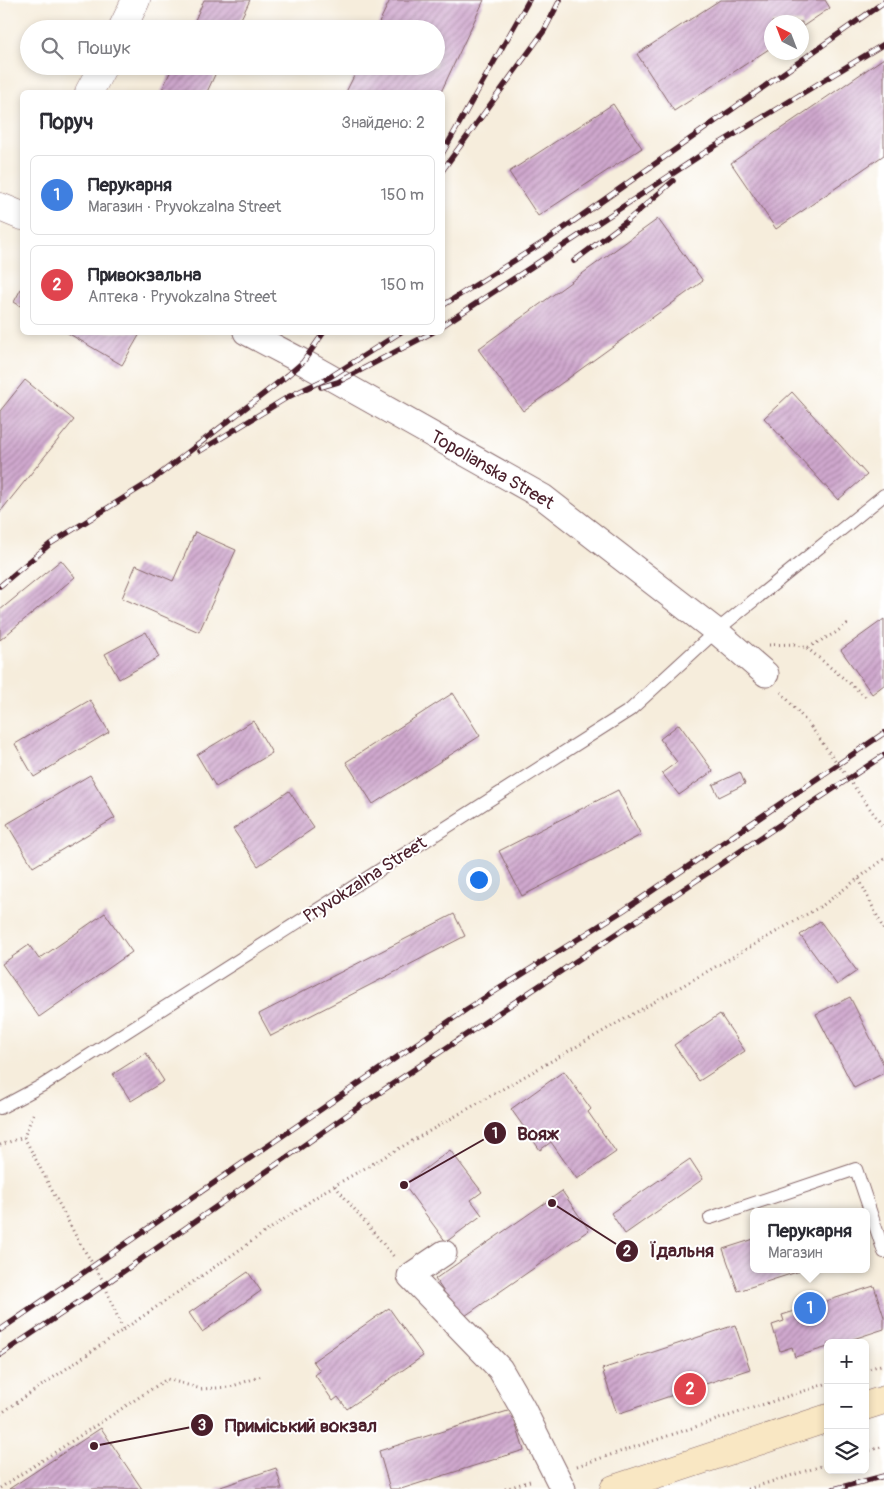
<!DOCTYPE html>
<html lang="uk">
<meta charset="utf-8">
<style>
body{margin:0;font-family:Pangolin,sans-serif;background:#f7f7f7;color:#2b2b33}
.controls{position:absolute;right:15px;bottom:15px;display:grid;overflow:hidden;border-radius:8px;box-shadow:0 2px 8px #0003}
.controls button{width:45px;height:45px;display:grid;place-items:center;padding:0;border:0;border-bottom:1px solid #e1e1e2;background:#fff;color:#2b2b33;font:25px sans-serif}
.compass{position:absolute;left:764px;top:15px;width:45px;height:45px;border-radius:50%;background:#fff;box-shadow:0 2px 8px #0003;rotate:318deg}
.you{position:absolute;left:478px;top:879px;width:18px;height:18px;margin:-12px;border:4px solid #fff;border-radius:50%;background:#1a73e8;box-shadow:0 0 0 8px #1a73e833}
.badge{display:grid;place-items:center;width:32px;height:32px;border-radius:50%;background:#d1495b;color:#fff;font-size:16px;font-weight:700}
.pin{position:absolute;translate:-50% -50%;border:2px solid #fff;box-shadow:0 1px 5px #0006}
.popup{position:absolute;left:750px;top:1208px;width:120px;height:65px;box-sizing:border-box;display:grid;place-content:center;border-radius:8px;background:#fff;filter:drop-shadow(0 1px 4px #0005);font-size:16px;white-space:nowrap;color:#7c7c81}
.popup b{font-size:19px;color:#2b2b33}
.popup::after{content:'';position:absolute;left:50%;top:100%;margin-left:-10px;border:10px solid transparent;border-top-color:#fff}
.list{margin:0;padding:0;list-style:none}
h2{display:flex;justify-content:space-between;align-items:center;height:65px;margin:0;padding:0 20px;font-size:21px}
h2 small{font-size:16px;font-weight:400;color:#7c7c81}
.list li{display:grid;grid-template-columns:32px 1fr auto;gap:15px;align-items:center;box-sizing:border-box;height:80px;margin:0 10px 10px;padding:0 10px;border:1px solid #e1e1e2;border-radius:8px}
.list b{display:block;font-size:19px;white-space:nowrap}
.list p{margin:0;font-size:16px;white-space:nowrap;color:#7c7c81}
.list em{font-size:16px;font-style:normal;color:#7c7c81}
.icon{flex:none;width:28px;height:28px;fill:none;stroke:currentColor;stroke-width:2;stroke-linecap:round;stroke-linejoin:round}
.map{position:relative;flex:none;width:884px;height:1489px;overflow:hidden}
.search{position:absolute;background:#fff;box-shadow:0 2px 8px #0003;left:20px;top:20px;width:425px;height:55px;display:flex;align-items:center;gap:12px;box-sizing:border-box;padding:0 18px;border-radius:28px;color:#7c7c81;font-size:19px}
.panel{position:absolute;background:#fff;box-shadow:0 2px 8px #0003;left:20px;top:90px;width:425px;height:245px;border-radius:8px}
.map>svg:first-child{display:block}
.building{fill:url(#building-hatch)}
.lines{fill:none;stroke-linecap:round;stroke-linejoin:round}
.service-casing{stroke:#866769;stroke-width:14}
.minor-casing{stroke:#866769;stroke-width:27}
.tertiary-casing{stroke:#866769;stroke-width:29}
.secondary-casing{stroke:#866769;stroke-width:29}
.path{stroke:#866769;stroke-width:3;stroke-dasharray:1 4;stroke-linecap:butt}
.service{stroke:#fff;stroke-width:12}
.minor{stroke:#fff;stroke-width:25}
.tertiary{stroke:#fff;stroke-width:28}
.secondary{stroke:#f9e7c3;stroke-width:28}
.rail-casing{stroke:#4a1f2b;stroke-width:5.5}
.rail{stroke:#fff;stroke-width:4;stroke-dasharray:11;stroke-linecap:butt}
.path-bridge{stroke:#866769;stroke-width:3;stroke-dasharray:1 4;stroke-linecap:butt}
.labels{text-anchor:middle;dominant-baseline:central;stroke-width:4;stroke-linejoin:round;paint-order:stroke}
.street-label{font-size:18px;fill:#4a1f2b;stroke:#fff}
.leader{fill:none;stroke:#4a1f2b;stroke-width:2}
.callout-dot{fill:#4a1f2b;stroke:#fff;stroke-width:2}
.mark-label{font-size:15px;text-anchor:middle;font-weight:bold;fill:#fff}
.callout-label{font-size:19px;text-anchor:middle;font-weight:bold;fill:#4a1f2b;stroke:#fff;stroke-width:4;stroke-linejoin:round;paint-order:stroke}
</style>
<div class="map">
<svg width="884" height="1489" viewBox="0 0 884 1489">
<defs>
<pattern id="building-hatch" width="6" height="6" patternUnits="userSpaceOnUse" patternTransform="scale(1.25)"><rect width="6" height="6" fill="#cfa8ce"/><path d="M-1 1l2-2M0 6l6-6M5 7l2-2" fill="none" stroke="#aa88a7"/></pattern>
</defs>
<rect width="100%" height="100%" fill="#fff"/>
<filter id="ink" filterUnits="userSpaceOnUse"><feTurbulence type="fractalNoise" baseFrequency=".02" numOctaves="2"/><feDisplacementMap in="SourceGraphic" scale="10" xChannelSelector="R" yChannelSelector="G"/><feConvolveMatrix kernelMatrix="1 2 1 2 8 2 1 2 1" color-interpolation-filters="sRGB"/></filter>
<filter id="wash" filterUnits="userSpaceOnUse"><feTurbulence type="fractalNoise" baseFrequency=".0096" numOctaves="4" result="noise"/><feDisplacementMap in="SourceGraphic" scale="20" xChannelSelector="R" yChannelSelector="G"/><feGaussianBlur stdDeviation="1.12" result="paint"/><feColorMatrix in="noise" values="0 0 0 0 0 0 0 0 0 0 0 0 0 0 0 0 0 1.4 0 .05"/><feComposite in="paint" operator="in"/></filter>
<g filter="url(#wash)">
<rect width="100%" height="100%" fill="#f6eddc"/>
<g id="blocks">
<path class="building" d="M204,0H250L236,29H191Z
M390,0H484L441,92H346L359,66H436V29H376Z
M720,0H825L830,8L802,27V22H772V47L674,111L637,54Z
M884,58V155L776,229L731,163Z
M173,66H219L207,92H161Z
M613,104L642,148L538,216L509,172Z
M658,219L703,281L523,411L478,349Z
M22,287V307L14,302Z
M66,332H141L122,365Z
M25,380L74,420L0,512V411Z
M792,392L867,475L838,500L764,418Z
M195,532L236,550L199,632L122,598L136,565L173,581Z
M61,560L75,577L0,640V610Z
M884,619V685L872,694L841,650Z
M146,632L159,657L119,679L105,654Z
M453,693L480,736L373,804L346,762Z
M90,700L109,732L34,777L15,744Z
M253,721L272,753L216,787L197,755Z
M679,724L713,771L679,795L662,773L677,762L660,739Z
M740,772L745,784L719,797L713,785Z
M90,775L115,818L33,867L7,824Z
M618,790L641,835L522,896L499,851Z
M289,791L314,828L258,866L233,829Z
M105,913L132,952L39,1017L2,964L29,945L39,959Z
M454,914L465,936L271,1036L259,1014Z
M820,921L857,971L837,985L800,935Z
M850,997L884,1065V1073L854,1088L816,1014Z
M720,1014L745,1051L699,1081L674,1045Z
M146,1053L164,1081L131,1101L113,1074Z
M564,1071L591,1109L588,1112L616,1152L577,1179L551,1142L540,1150L511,1109Z
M450,1150L482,1192L471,1200L482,1215L446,1242L404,1185Z
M690,1159L703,1179L625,1234L611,1213Z
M562,1191L589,1230L462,1318L435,1279Z
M754,1239V1269L803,1270L738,1291L723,1249Z
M248,1272L261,1291L202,1332L189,1313Z
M874,1286L884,1317V1329L841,1343H828V1347L795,1357L792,1347L780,1351L772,1325L784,1321L782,1315Z
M389,1308L423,1356L347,1409L338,1397L333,1401L315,1375L320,1371L313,1361Z
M735,1325L750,1369L617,1414L602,1369Z
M511,1410L524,1450L401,1489H390L379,1451Z
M101,1428L142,1489H9Z
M276,1468L282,1489H215Z"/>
</g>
</g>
<g filter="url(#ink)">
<use href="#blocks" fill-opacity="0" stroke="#866769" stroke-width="1"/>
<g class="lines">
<g class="service-casing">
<path id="service" d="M0,1108L43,1085L630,710L716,631L884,495
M710,1218L856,1169L884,1252"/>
</g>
<g class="minor-casing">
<path id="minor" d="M246,332L303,362L543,497L716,631L766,674
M444,1253L410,1276L500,1369L523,1409L563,1489"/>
</g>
<g class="tertiary-casing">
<path id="tertiary" d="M122,29L136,0
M89,92L103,66
M0,207L22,216"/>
</g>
<g class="secondary-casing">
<path id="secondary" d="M865,1406L884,1400
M614,1489L828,1418"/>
</g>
<path class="path" d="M769,645L794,644L807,648L835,633L848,623
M807,648L866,697
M781,692L811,727
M859,879L884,930
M0,1145L24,1137
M335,1186L395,1258
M123,1330L325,1191L823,905L884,859
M865,1370L884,1364
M0,1414L123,1330L102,1279L78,1240L24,1137L34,1112
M865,1452L884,1446
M577,1466L828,1383
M0,1488L167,1379L201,1389L230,1387L262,1376
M505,1489L533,1480
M748,1489L828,1464"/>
<use href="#service" class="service"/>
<use href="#minor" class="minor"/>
<use href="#tertiary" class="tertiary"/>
<use href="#secondary" class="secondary"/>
<g class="rail-casing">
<path id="rail" d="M442,154L529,0
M442,171L544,31L560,0
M574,261L627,221L673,181
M442,306L547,240L884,2
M442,326L707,151L884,44
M321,387L338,382L433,332
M200,451L288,397L330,377L401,332
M0,586L50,544L151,481L288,375L303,362L324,332
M0,1330L467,1009L624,910L884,733
M0,1355L104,1285L370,1099L884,755
M834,1489L884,1476"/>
</g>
<use href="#rail" class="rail"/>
<path class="path-bridge" d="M811,727L884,828"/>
</g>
</g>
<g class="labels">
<g class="street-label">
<text transform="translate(492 470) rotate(30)">Topolianska Street</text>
<text transform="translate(365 880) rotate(-33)">Pryvokzalna Street</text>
</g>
</g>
<path class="leader" d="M404 1185L495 1133M552 1203L627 1251M94 1446L202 1425"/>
<g class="callout-dot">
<circle cx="404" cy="1185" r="5"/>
<circle cx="552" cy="1203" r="5"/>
<circle cx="94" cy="1446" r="5"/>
<circle cx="495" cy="1133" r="12"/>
<circle cx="627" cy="1251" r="12"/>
<circle cx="202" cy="1425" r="12"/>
</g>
<g class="mark-label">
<text x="495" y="1138">1</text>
<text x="627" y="1256">2</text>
<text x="202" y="1430">3</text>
</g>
<g class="callout-label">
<text x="538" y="1140">Вояж</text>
<text x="682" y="1257">Їдальня</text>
<text x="301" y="1432">Приміський вокзал</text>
</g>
</svg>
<div class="controls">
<button>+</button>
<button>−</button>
<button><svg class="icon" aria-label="layers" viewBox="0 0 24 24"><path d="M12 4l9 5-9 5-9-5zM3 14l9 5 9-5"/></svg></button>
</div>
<svg class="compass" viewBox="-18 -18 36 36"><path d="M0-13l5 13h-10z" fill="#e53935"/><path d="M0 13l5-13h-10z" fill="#7c7c81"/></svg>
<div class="you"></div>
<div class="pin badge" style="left:810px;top:1308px;background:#3f7fe0">1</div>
<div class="popup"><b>Перукарня</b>Магазин</div>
<div class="pin badge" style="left:690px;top:1389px;background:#e0444e">2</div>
<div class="search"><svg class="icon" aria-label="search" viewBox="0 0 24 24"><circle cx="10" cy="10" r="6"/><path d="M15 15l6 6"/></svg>Пошук</div>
<section class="panel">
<h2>Поруч<small>Знайдено: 2</small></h2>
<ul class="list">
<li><span class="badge" style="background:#3f7fe0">1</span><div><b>Перукарня</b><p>Магазин · Pryvokzalna Street</p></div><em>150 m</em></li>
<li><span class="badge" style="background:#e0444e">2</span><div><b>Привокзальна</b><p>Аптека · Pryvokzalna Street</p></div><em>150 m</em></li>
</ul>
</section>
</div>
